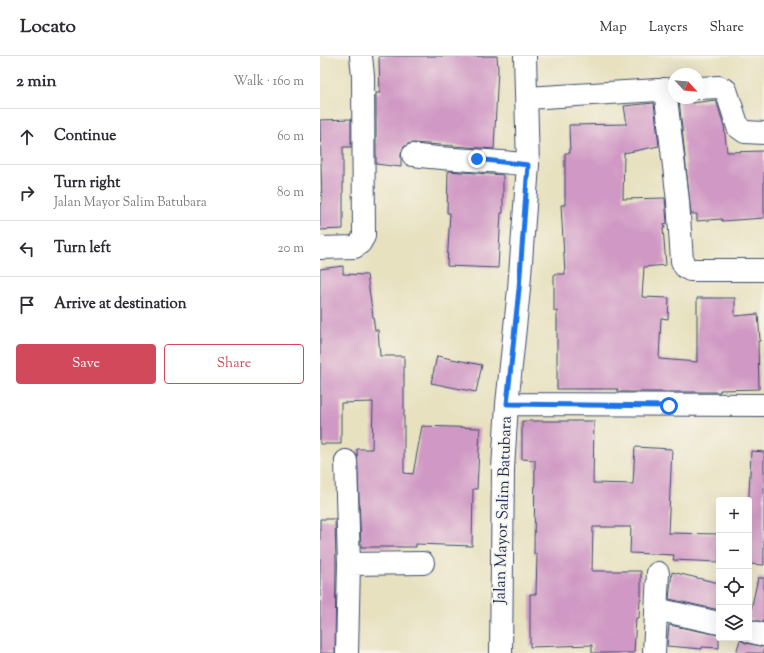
<!DOCTYPE html>
<meta charset="utf-8">
<style>
body{margin:0;font-family:"Sorts Mill Goudy",serif;background:#f7f7f7;color:#2b2b33}
.controls{position:absolute;right:12px;bottom:12px;display:grid;overflow:hidden;border-radius:4px;box-shadow:0 4px 16px #0002}
.controls button{width:36px;height:36px;display:grid;place-items:center;padding:0;border:0;border-bottom:1px solid #e1e1e2;background:#fff;color:#2b2b33;font:20px sans-serif}
.compass{position:absolute;left:348px;top:12px;width:36px;height:36px;border-radius:50%;background:#fff;box-shadow:0 4px 16px #0002;rotate:116deg}
.stop{position:absolute;width:12px;height:12px;margin:-9px;border:3px solid #1a73e8;border-radius:50%;background:#fff}
.stop.end{background:#1a73e8;border-color:#fff;box-shadow:0 1px 4px #0008}
.list{margin:0;padding:0;list-style:none}
h2{display:flex;justify-content:space-between;align-items:center;height:52px;margin:0;padding:0 16px;font-size:17px}
h2 small{font-size:13px;font-weight:400;color:#7c7c81}
.list li{display:grid;grid-template-columns:26px 1fr auto;gap:12px;align-items:center;box-sizing:border-box;height:56px;padding:0 16px;border-top:1px solid #e1e1e2}
.list b{display:block;font-size:15px;white-space:nowrap}
.list p{margin:0;font-size:13px;white-space:nowrap;color:#7c7c81}
.list em{font-size:13px;font-style:normal;color:#7c7c81}
.actions{display:flex;gap:8px;padding:12px 16px}
.actions a{flex:1;padding:9px 0;border:1px solid #d1495b;border-radius:4px;text-align:center;font-size:14px;color:#d1495b}
.actions .main{background:#d1495b;color:#fff}
.icon{flex:none;width:22px;height:22px;fill:none;stroke:currentColor;stroke-width:2;stroke-linecap:round;stroke-linejoin:round}
.map{position:relative;flex:none;width:444px;height:597px;overflow:hidden}
header{display:flex;align-items:center;gap:24px;box-sizing:border-box;height:56px;padding:0 20px;background:#fff;border-bottom:1px solid #e1e1e2}
header strong{font-size:19px}
nav{display:flex;gap:22px;margin-inline-start:auto;font-size:14px}
main{display:flex}
aside{flex:1;background:#fff}
.map>svg:first-child{display:block}
.building{fill:#d098c4}
.lines{fill:none;stroke-linecap:round;stroke-linejoin:round}
.minor-casing{stroke:#3a4a6d;stroke-width:24}
.minor{stroke:#fff;stroke-width:22}
.route{stroke:#1a73e8;stroke-width:5}
.labels{text-anchor:middle;dominant-baseline:central;stroke-width:3.5;stroke-linejoin:round;paint-order:stroke}
.street-label{font-size:16px;fill:#1b2f5e;stroke:#f7f3e8}
</style>
<header>
<strong>Locato</strong>
<nav><a>Map</a><a>Layers</a><a>Share</a></nav>
</header>
<main>
<aside>
<h2>2 min<small>Walk · 160 m</small></h2>
<ul class="list">
<li><svg class="icon" aria-label="ahead" viewBox="0 0 24 24"><path d="M12 20V5M6 11l6-6 6 6"/></svg><div><b>Continue</b></div><em>60 m</em></li>
<li><svg class="icon" aria-label="right" viewBox="0 0 24 24"><path d="M7 20v-9h11M14 6l5 5-5 5"/></svg><div><b>Turn right</b><p>Jalan Mayor Salim Batubara</p></div><em>80 m</em></li>
<li><svg class="icon" aria-label="left" viewBox="0 0 24 24"><path d="M17 20v-9H6M10 6l-5 5 5 5"/></svg><div><b>Turn left</b></div><em>20 m</em></li>
<li><svg class="icon" aria-label="arrive" viewBox="0 0 24 24"><path d="M6 21V4h12l-3 4 3 4H6"/></svg><div><b>Arrive at destination</b></div></li>
</ul>
<div class="actions"><a class="main">Save</a><a>Share</a></div>
</aside>
<div class="map">
<svg width="444" height="597" viewBox="0 0 444 597">
<rect width="100%" height="100%" fill="#f7f3e8"/>
<filter id="ink" filterUnits="userSpaceOnUse"><feTurbulence type="fractalNoise" baseFrequency=".025" numOctaves="2"/><feDisplacementMap in="SourceGraphic" scale="8" xChannelSelector="R" yChannelSelector="G"/><feConvolveMatrix kernelMatrix="1 2 1 2 8 2 1 2 1" color-interpolation-filters="sRGB"/></filter>
<filter id="wash" filterUnits="userSpaceOnUse"><feTurbulence type="fractalNoise" baseFrequency=".012" numOctaves="4" result="noise"/><feDisplacementMap in="SourceGraphic" scale="16" xChannelSelector="R" yChannelSelector="G"/><feGaussianBlur stdDeviation="0.9" result="paint"/><feColorMatrix in="noise" values="0 0 0 0 0 0 0 0 0 0 0 0 0 0 0 0 0 1.4 0 .05"/><feComposite in="paint" operator="in"/></filter>
<g filter="url(#wash)">
<rect width="100%" height="100%" fill="#e7e1c0"/>
<g id="blocks">
<path class="building" d="M59,0H177L178,13L174,93L94,87L88,88L83,92L81,98V111L56,108V37H60Z
M371,42L372,47L396,44L404,70L407,96L444,95V162L402,165V163L377,165V158H371L359,44Z
M334,47L339,90L304,97L303,143L345,142L347,167L344,168L345,172H343L346,209L324,211L322,241L349,242L348,263L341,262L339,303L377,306V242H415V260L438,258L440,285H438L439,333L400,334V336H298V333H237V255H234V218H245L241,149H245V97H250L249,69L307,68L304,50Z
M31,63V91H23V173L0,174V148H2L0,64Z
M128,115L183,119V157H181L178,212L127,210L130,157H127Z
M23,210V218L47,219L55,274H58L60,300H84V417L93,418L102,370L160,372L157,433H153L152,490L96,488V491H41L37,393H52L53,346L21,347V388H0V213Z
M117,300L162,309L156,336L111,327Z
M202,365H274L273,427L313,428L315,391L352,393L348,477L399,478V506L353,504L354,499L310,497L311,471H273L272,515H321V544H320L319,562H316L314,597H272V589L210,591V538H216L217,498H214L215,404L202,403Z
M431,395L444,396V509L429,508V439Z
M0,463H15L16,508L15,597H0Z
M352,516L399,527V554L349,543Z
M438,522H444V566L429,563Z
M349,569L399,579V592L382,591V593L347,590Z
M420,584L426,587L444,591V597H416Z"/>
</g>
</g>
<g filter="url(#ink)">
<use href="#blocks" fill-opacity="0" stroke="#3a4a6d" stroke-width="1"/>
<g class="lines">
<g class="minor-casing">
<path id="minor" d="M378,32L399,31L406,34L418,71L425,76L444,77
M345,33L358,145L362,205L365,211L370,214H444
M207,42L354,33
M93,99C132,105 170,103 208,109
M0,192L35,191L40,187L44,180L43,20L41,0
M187,348L444,349
M26,405L29,508L27,597
M29,508L103,507
M336,553L399,567
M429,575L444,579
M181,597L183,413L187,348L199,233L208,109L205,0
M334,597L338,517"/>
</g>
<use href="#minor" class="minor"/>
</g>
</g>
<g class="lines" filter="url(#ink)">
<path class="route" d="M157,103L208,109L199,233L187,348L349,350"/>
</g>
<g class="labels">
<g class="street-label">
<text transform="translate(184 454) rotate(-88)">Jalan Mayor Salim Batubara</text>
</g>
</g>
</svg>
<div class="controls">
<button>+</button>
<button>−</button>
<button><svg class="icon" aria-label="locate" viewBox="0 0 24 24"><circle cx="12" cy="12" r="6"/><path d="M12 2v4M12 18v4M2 12h4M18 12h4"/></svg></button>
<button><svg class="icon" aria-label="layers" viewBox="0 0 24 24"><path d="M12 4l9 5-9 5-9-5zM3 14l9 5 9-5"/></svg></button>
</div>
<svg class="compass" viewBox="-18 -18 36 36"><path d="M0-13l5 13h-10z" fill="#e53935"/><path d="M0 13l5-13h-10z" fill="#7c7c81"/></svg>
<div class="stop" style="left:349px;top:350px"></div>
<div class="stop end" style="left:157px;top:103px"></div>
</div>
</main>
